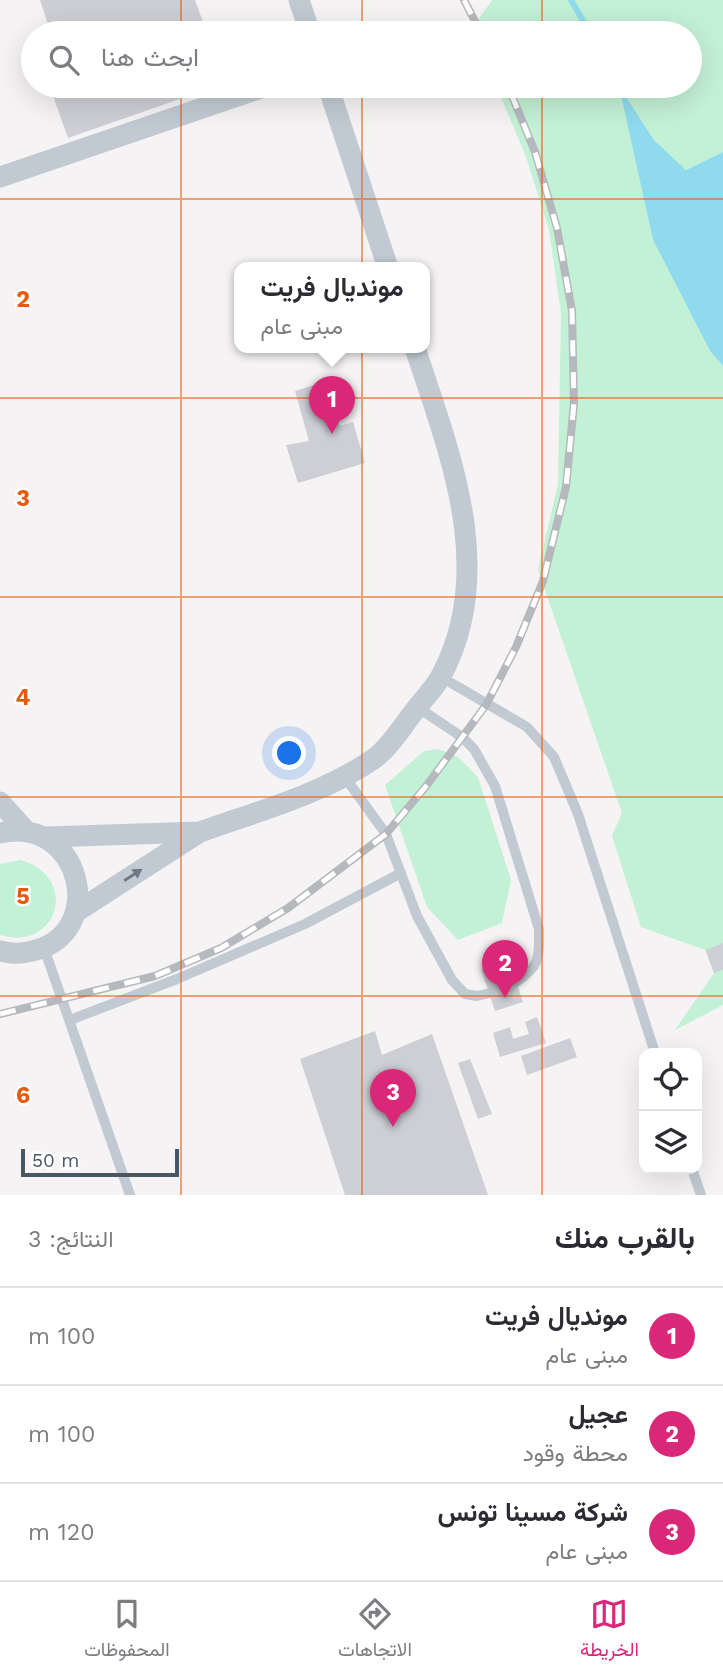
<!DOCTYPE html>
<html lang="ar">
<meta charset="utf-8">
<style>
body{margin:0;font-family:"Work Sans",Vazirmatn,sans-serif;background:#f7f7f7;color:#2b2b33;direction:rtl}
.controls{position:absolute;right:21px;bottom:21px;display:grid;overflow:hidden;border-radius:14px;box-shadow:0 7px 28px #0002}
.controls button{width:63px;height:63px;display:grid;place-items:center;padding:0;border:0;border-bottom:2px solid #e1e1e2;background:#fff;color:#2b2b33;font:35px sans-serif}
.scale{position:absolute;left:21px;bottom:18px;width:158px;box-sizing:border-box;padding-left:7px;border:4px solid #4a5661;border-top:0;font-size:19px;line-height:24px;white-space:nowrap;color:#4a5661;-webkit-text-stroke:5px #fff;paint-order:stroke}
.you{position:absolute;left:290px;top:754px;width:24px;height:24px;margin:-18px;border:5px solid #fff;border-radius:50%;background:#1a73e8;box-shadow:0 0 0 10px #1a73e833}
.badge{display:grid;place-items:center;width:46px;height:46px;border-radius:50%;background:#db2777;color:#fff;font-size:23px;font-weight:700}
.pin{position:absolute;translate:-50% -58px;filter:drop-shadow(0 2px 4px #0008)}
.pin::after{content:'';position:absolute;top:37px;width:24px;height:21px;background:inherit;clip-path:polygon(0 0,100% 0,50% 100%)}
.popup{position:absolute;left:234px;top:262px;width:196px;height:91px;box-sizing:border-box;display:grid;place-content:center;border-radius:14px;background:#fff;filter:drop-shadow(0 2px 5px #0005);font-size:23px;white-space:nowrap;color:#7c7c81}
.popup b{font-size:26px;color:#2b2b33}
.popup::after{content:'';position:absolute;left:50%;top:100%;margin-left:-14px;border:14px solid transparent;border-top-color:#fff}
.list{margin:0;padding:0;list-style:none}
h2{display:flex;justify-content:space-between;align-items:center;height:91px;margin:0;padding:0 28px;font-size:30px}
h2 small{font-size:23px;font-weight:400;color:#7c7c81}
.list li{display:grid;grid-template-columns:46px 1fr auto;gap:21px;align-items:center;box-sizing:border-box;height:98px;padding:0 28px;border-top:2px solid #e1e1e2}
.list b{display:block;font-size:26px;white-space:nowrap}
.list p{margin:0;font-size:23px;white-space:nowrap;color:#7c7c81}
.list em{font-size:23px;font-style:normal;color:#7c7c81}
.icon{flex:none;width:38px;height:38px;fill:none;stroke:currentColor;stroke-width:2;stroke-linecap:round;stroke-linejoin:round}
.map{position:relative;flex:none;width:723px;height:1195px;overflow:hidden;direction:ltr}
.search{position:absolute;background:#fff;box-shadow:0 7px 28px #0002;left:21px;right:21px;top:21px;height:77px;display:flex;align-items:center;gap:18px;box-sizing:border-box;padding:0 24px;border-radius:38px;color:#7c7c81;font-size:26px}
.sheet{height:385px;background:#fff}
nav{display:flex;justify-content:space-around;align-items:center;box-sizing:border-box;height:98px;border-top:2px solid #e1e1e2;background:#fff;font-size:19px;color:#7c7c81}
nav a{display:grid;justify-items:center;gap:4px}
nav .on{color:#db2777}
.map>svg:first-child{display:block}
.green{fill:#c3f1d5}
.water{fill:#90daee}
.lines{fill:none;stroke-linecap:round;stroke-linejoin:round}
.stream{stroke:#90daee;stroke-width:6}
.building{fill:#cdcfd5}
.lane{stroke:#c1cad2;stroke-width:10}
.street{stroke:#c1cad2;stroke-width:21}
.rail-casing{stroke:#b5b8bd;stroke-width:8}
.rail{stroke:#fff;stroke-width:5;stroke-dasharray:16;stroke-linecap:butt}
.oneway{fill:#6e7983}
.grid{fill:none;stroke:#e8590c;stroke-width:2;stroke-opacity:0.55}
.grid-label{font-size:23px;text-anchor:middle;font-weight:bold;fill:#e8590c;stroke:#fff;stroke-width:5;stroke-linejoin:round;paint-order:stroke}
</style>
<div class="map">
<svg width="723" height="1195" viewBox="0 0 723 1195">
<rect width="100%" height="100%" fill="#f5f3f3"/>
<path class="green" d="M492,0H723V152L686,170L654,140L620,88L653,240L710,351L723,366V1005L675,1030L714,973L705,950L641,927L612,836L622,813L538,570L558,484L561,313L549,230L525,154L496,86H690V33H469Z
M438,749L458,757L478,777L511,880L502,923L458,940L427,907L385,785L424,751Z
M20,860C80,876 59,952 0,935V864Z"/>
<path class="water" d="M619,86L654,140L686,170L723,152V366L710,351L653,240Z"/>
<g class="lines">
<path class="stream" d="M571,0L590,33"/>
</g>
<path class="building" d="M40,0H195L207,33H51Z
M69,86H217L68,138L53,96L70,90Z
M324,382L340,426L353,422L365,463L298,483L286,445L309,441L295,391Z
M723,943V970L714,973L706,950Z
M509,960L523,1002L495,1011L481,969Z
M537,1017L546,1043L500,1057L493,1033L510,1027L513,1039L529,1034L525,1022Z
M375,1031L382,1055L432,1034L488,1195H345L300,1059Z
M570,1038L577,1057L527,1075L521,1056Z
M470,1059L492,1114L478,1119L458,1063Z"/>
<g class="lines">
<path class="lane" d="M441,677L527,727L554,757L578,814L655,1053
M417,707L462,737L474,749L495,786L539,929C539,957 541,966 516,982
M344,776L386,834L417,916L452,980L465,994L477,996L490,993
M44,948L130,1195
M70,1020L177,979L305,924L401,873
M692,1169L701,1195"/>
<path class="street" d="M299,0L310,33
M328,86L388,268
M0,177L267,86
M0,802L26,831
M200,832C259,811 323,794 375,758C391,746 403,725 416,709C424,698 435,688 441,676C498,570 449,452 415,348
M0,833C82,815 109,934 32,951C19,954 12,954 0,951
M46,837L200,832L76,912"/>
<g class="rail-casing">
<path id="rail" d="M464,0L481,33
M0,1014L155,976L221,948L288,908L386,834L427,785L486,705L516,647L543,581L566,487L574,403L572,311L557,228L535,152L508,86"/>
</g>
<use href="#rail" class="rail"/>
</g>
<defs><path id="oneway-solid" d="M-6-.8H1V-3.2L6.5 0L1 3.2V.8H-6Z" transform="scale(1.75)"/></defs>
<use class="oneway" href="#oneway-solid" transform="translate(133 875) rotate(-33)"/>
<path class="grid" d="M181,0V33M362,0V33M542,0V33M181,86V1195M362,86V1195M542,86V1195M0,199H723M0,398H723M0,597H723M0,797H723M0,996H723"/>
<g class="grid-label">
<text x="23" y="307">2</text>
<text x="23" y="506">3</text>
<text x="23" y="705">4</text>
<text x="23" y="904">5</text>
<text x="23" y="1103">6</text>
</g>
</svg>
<div class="controls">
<button><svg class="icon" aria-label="locate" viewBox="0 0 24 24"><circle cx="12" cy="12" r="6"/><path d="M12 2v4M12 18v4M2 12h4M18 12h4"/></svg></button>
<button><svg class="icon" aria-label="layers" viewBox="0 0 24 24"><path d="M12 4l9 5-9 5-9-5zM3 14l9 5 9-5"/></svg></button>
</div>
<div class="scale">50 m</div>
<div class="you"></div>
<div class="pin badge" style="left:332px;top:434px">1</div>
<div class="popup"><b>مونديال فريت</b>مبنى عام</div>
<div class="pin badge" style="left:505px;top:998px">2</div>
<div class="pin badge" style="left:393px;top:1127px">3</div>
<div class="search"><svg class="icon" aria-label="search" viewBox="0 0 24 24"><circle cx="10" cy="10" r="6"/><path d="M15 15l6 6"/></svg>ابحث هنا</div>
</div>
<section class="sheet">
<h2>بالقرب منك<small>النتائج: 3</small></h2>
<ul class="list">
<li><span class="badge">1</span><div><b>مونديال فريت</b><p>مبنى عام</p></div><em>100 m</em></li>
<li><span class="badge">2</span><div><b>عجيل</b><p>محطة وقود</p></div><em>100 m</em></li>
<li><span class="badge">3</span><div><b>شركة مسينا تونس</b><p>مبنى عام</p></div><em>120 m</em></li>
</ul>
</section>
<nav>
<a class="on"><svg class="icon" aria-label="map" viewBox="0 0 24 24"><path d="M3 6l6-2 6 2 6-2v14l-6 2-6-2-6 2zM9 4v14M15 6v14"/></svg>الخريطة</a>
<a><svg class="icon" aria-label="directions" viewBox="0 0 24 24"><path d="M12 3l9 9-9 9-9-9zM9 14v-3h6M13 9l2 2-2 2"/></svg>الاتجاهات</a>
<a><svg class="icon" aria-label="saved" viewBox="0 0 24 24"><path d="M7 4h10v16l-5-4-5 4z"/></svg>المحفوظات</a>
</nav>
